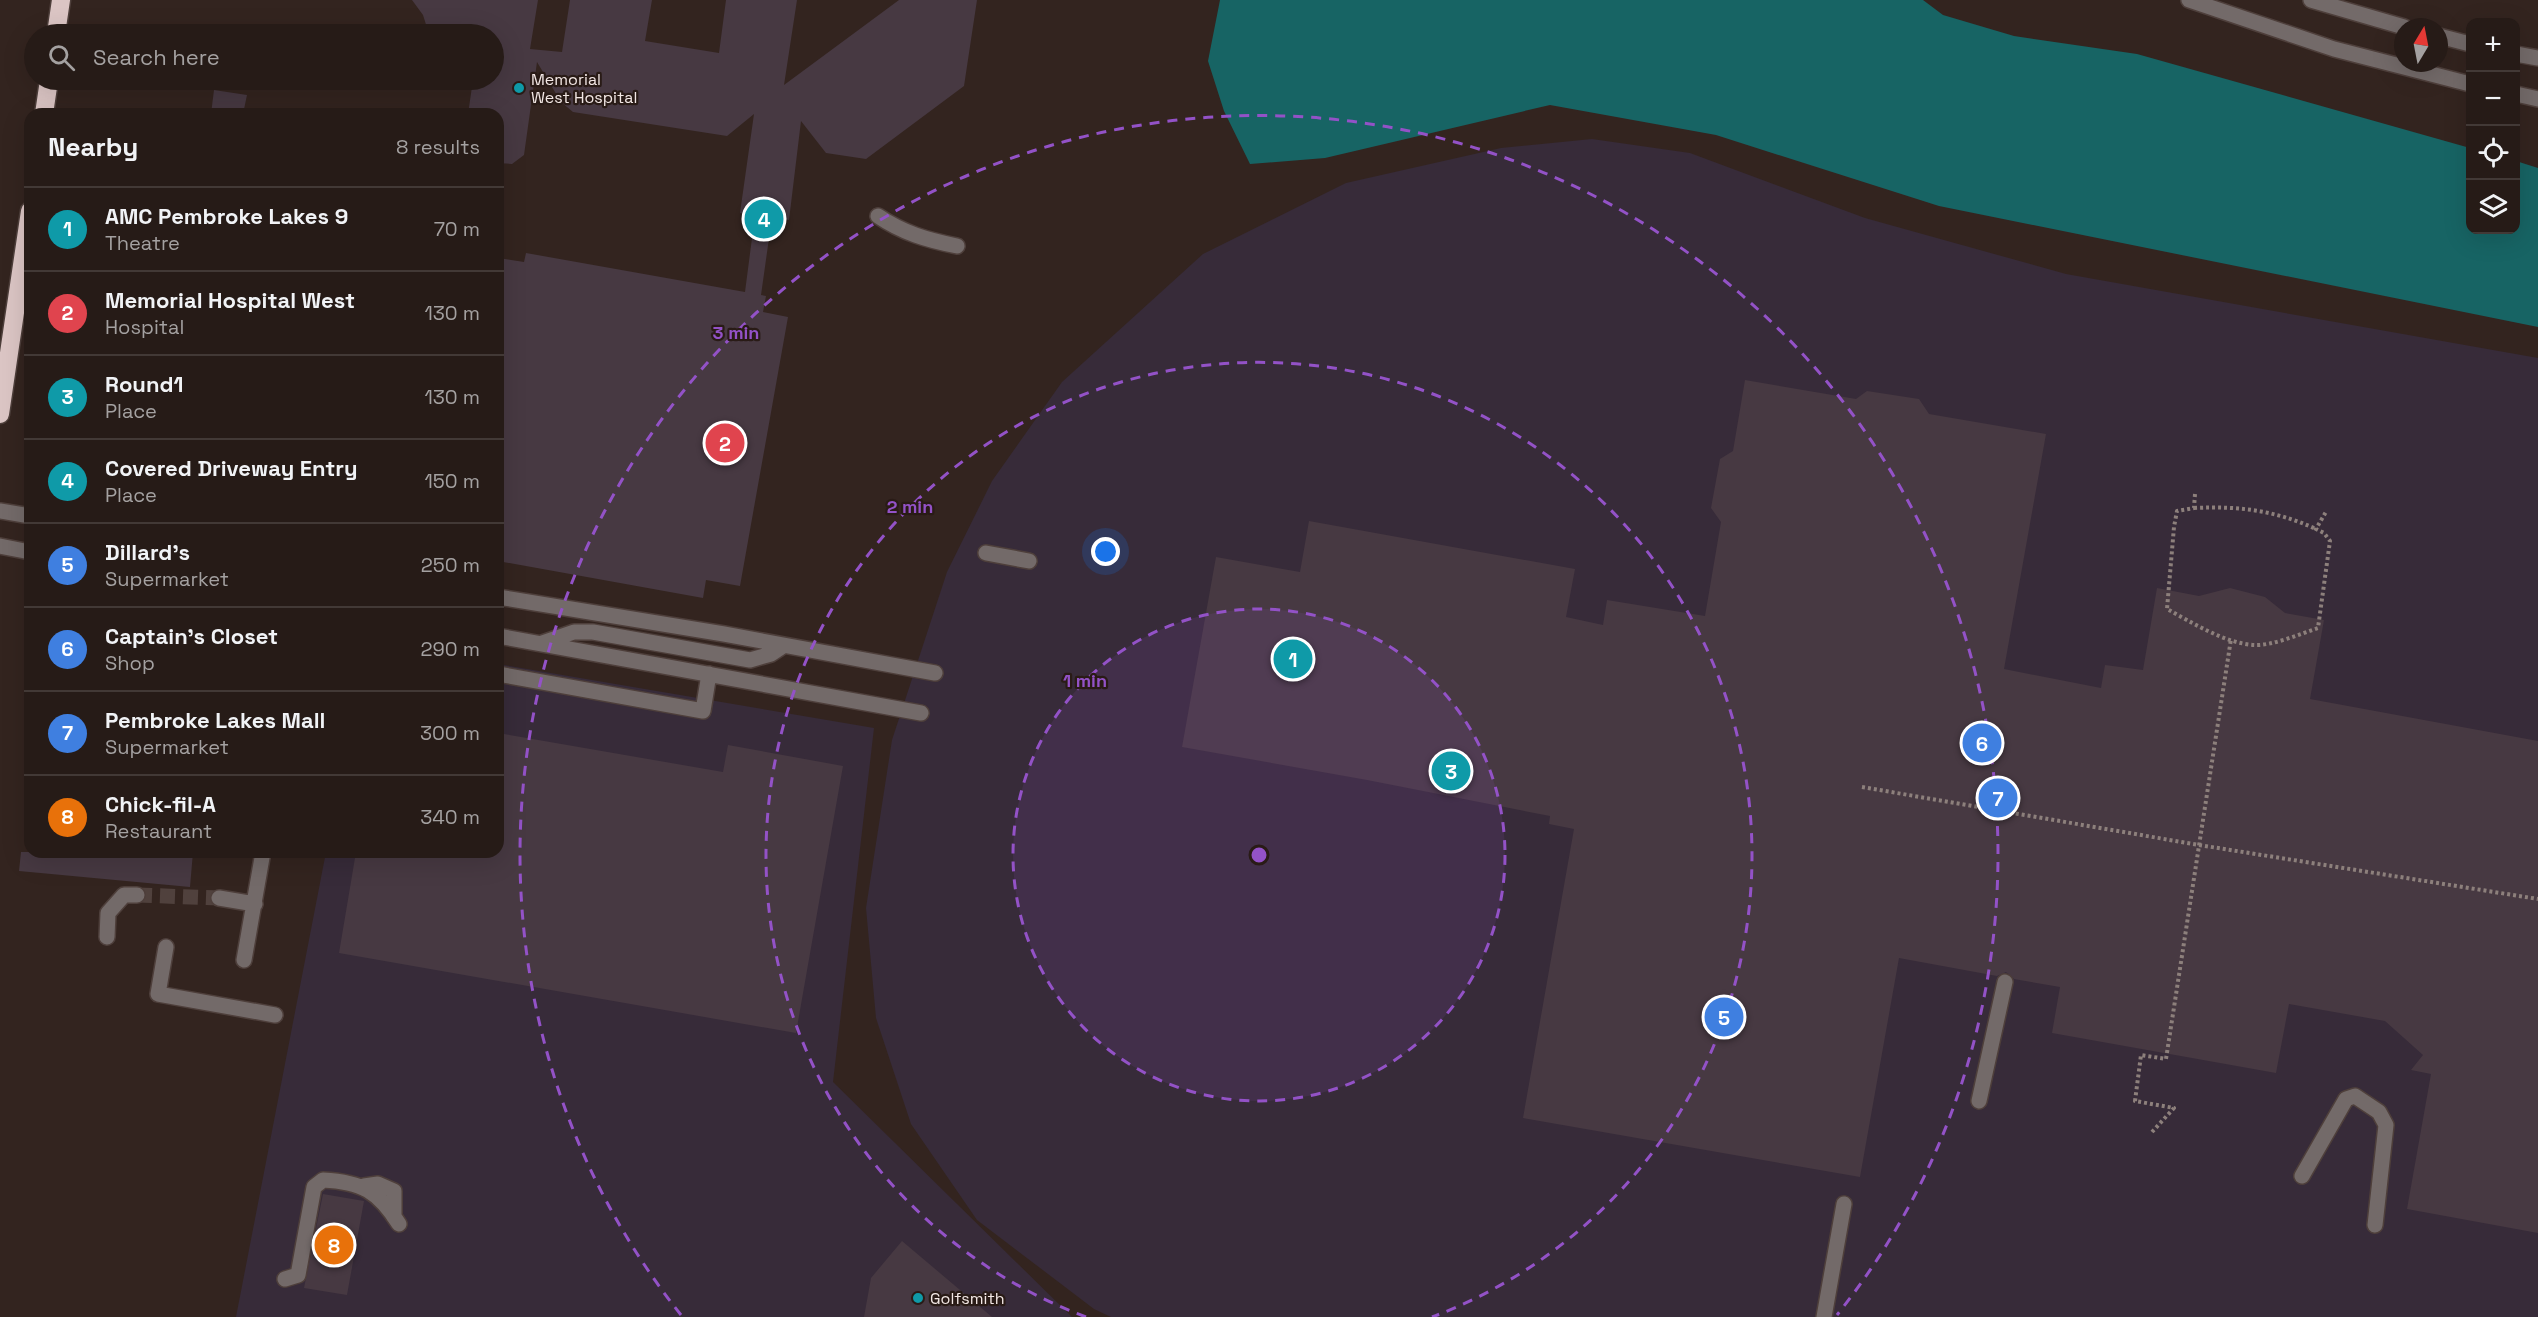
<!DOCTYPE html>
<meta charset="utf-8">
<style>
body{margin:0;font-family:"Space Grotesk",sans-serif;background:#2e2420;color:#f1f3f6}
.controls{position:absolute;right:18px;top:18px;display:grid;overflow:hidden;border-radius:12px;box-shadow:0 6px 24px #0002}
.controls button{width:54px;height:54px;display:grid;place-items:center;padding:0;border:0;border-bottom:2px solid #423936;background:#261b17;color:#f1f3f6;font:30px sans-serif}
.compass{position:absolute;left:2394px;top:18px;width:54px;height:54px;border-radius:50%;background:#261b17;box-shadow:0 6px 24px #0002;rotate:10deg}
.you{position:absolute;left:1106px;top:552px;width:21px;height:21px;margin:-15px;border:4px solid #fff;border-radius:50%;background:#1a73e8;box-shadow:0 0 0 9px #1a73e833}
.badge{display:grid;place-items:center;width:39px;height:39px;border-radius:50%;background:#f5a345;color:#fff;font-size:20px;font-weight:700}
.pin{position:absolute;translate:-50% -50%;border:3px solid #fff;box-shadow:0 2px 6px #0006}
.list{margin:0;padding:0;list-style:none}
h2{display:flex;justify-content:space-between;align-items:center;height:78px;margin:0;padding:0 24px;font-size:26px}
h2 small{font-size:20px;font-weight:400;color:#a4a1a1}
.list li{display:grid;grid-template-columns:39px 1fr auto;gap:18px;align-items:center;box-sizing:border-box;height:84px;padding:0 24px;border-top:2px solid #423936}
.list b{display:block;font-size:22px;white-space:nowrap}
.list p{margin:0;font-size:20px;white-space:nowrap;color:#a4a1a1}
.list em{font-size:20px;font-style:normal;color:#a4a1a1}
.icon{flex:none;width:33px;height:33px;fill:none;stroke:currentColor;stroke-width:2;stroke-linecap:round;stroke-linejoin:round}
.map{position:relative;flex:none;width:2538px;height:1317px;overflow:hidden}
.search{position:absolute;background:#261b17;box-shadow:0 6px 24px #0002;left:24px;top:24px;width:480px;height:66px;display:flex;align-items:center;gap:15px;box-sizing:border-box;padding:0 21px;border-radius:33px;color:#a4a1a1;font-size:22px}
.panel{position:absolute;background:#261b17;box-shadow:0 6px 24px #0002;left:24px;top:108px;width:480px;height:750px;border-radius:18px}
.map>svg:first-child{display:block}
.commercial{fill:#372b39}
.water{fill:#176464}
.building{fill:#473942}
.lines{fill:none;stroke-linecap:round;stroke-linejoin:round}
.minor-tunnel{stroke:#50413d;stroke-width:15;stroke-dasharray:15 8;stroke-linecap:butt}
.minor-casing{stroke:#4e3f3b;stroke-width:18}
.highway-casing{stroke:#4e3f3b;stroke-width:21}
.path{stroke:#8d807c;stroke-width:4;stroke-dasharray:3 3;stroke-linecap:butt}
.minor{stroke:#736a69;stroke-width:15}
.highway{stroke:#dbc5c4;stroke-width:18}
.ring{fill:none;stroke:#9352c7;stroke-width:3;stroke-dasharray:10 8}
.culture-dot{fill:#0f9aa8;stroke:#291b16;stroke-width:2}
.labels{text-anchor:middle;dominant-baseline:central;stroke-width:4.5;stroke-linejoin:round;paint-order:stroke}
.poi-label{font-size:16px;fill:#f3e8e5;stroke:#291b16;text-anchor:start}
.centre{fill:#9352c7;stroke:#291b16;stroke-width:3}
.ring-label{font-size:18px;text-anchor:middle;font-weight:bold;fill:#9352c7;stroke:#291b16;stroke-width:4.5;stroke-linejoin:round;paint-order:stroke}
</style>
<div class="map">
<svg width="2538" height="1317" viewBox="0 0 2538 1317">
<rect width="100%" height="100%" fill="#33241f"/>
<path class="commercial" d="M1592,139L1690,153L1865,218L2066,274L2538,358V1317H1111L1094,1309L977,1220L911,1124L876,1018L866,908L892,740L947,572L992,481L1062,382L1203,254L1346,183L1501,148Z
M498,664L874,728L833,1082L1072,1317H236L326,852H498Z"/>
<path class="water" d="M1220,0H1923L1943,15L2014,36L2137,54L2470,148V230H2516V161L2538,168V327L1939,206L1716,135L1550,105L1325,158L1250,164L1224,111L1208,61Z"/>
<path class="building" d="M412,0H538L530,49L562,52L570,0H652L645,41L719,53L726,0H797L784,85L899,0H977L964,86L866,159L826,153L801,121L789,220L772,217L761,295L766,296L763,312L788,317L740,586L706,580L703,598L498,561V258L524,262L526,253L745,292L755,215L740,213L754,114L727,136L573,112L561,102L537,62L524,155L512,164L498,163V114H468L473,80H494V34H429L423,15Z
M214,90L247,95L243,114H211Z
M1745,380L1856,399L1867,391L1919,399L1929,414L2046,434L2004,669L2101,688L2105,665L2143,670L2157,588L2199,596L2230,588L2265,597L2285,613L2324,620L2310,699L2538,741V1233L2407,1209L2431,1074L2411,1070L2423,1055L2385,1021L2289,1004L2276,1073L2052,1033L2060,987L2014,979L2006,972L1997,976L1899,958L1860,1177L1523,1118L1574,829L1549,824L1550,816L1367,780L1182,747L1216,557L1300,572L1309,521L1575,569L1566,617L1603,625L1607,600L1705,616L1721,522L1711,508L1720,459L1733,451Z
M498,733L723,772L728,745L843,766L796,1033L339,953L356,852H498Z
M21,852H193L190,887L19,871Z
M323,1194L364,1201L347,1295L304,1288Z
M902,1241L992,1317H864L871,1278Z"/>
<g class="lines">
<path class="minor-tunnel" d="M137,895L219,898"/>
<g class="minor-casing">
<path id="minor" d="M2189,0L2334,49L2470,84
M2311,0L2404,27
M2439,36L2470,44
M2516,54L2538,58
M2516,94L2538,99
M878,216C903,233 927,240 957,246
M0,511L30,516
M0,546L30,552
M986,553L1029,561
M498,597L724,634L935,673
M498,636L921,713
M542,643L574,632H593L750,660L771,654L783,646
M498,674L703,711L709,674
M219,898L255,904
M107,937L108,913L124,895H137
M166,947L158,994L275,1015
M244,960L263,852
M1979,1101L2005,982
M2302,1176L2346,1099L2355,1096L2379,1112L2386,1125L2375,1225
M364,1186L378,1184L394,1191V1217
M285,1279L298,1275L314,1187L323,1180C362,1182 378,1191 399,1224
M1824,1317L1844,1204"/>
</g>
<g class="highway-casing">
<path id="highway" d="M56,34L61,0
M44,114L49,80
M0,414L30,211"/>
</g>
<path class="path" d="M2195,494L2194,508L2177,511L2174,527L2167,609C2193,623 2224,643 2254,645C2272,646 2300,634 2318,628L2330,541L2324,533L2316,529L2327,510
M2194,508C2239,506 2274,510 2316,529
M1862,787L2199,845L2538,899
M2152,1132L2174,1108L2135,1101L2141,1055L2166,1059L2231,639"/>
<use href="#minor" class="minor"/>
<use href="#highway" class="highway"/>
</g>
<circle cx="1259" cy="855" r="246" fill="#9352c7" fill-opacity=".12"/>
<g class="ring">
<circle cx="1259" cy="855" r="246"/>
<path d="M1086 1317A493 493 0 1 1 1432 1317"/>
<path d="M681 1315A739 739 0 1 1 1837 1315"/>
</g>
<g class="culture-dot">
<circle cx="519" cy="88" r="6"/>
<circle cx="918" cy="1298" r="6"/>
</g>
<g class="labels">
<g class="poi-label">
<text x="531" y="79">Memorial<tspan x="531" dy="18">West Hospital</tspan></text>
<text x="930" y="1298">Golfsmith</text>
</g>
</g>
<circle cx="1259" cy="855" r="9" class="centre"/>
<g class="ring-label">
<text x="736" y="339">3 min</text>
<text x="910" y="513">2 min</text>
<text x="1085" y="687">1 min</text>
</g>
</svg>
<div class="controls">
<button>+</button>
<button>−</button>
<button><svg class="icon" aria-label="locate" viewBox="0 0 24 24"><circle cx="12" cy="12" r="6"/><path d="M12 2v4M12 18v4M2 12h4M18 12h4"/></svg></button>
<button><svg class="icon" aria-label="layers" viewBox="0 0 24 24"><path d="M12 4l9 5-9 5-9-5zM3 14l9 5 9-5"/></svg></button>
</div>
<svg class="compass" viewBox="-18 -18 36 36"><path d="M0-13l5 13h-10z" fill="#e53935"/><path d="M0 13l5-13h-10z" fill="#a4a1a1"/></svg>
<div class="you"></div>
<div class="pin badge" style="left:1293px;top:659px;background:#0f9aa8">1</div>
<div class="pin badge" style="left:725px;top:443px;background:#e0444e">2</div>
<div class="pin badge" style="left:1451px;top:771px;background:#0f9aa8">3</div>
<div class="pin badge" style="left:764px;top:219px;background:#0f9aa8">4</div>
<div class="pin badge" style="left:1724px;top:1017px;background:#3f7fe0">5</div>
<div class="pin badge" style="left:1982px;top:743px;background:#3f7fe0">6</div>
<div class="pin badge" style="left:1998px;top:798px;background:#3f7fe0">7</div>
<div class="pin badge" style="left:334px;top:1245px;background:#e8710a">8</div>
<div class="search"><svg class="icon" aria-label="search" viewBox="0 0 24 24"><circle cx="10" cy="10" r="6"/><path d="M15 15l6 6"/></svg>Search here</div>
<section class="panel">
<h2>Nearby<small>8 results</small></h2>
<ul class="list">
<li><span class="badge" style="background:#0f9aa8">1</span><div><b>AMC Pembroke Lakes 9</b><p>Theatre</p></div><em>70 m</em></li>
<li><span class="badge" style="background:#e0444e">2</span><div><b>Memorial Hospital West</b><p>Hospital</p></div><em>130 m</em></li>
<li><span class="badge" style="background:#0f9aa8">3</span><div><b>Round1</b><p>Place</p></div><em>130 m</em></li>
<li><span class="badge" style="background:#0f9aa8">4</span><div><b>Covered Driveway Entry</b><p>Place</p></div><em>150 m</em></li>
<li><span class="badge" style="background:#3f7fe0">5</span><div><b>Dillard's</b><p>Supermarket</p></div><em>250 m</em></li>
<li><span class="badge" style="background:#3f7fe0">6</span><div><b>Captain's Closet</b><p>Shop</p></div><em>290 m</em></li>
<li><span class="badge" style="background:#3f7fe0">7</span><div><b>Pembroke Lakes Mall</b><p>Supermarket</p></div><em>300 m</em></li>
<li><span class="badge" style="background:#e8710a">8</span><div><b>Chick-fil-A</b><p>Restaurant</p></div><em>340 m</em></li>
</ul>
</section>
</div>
